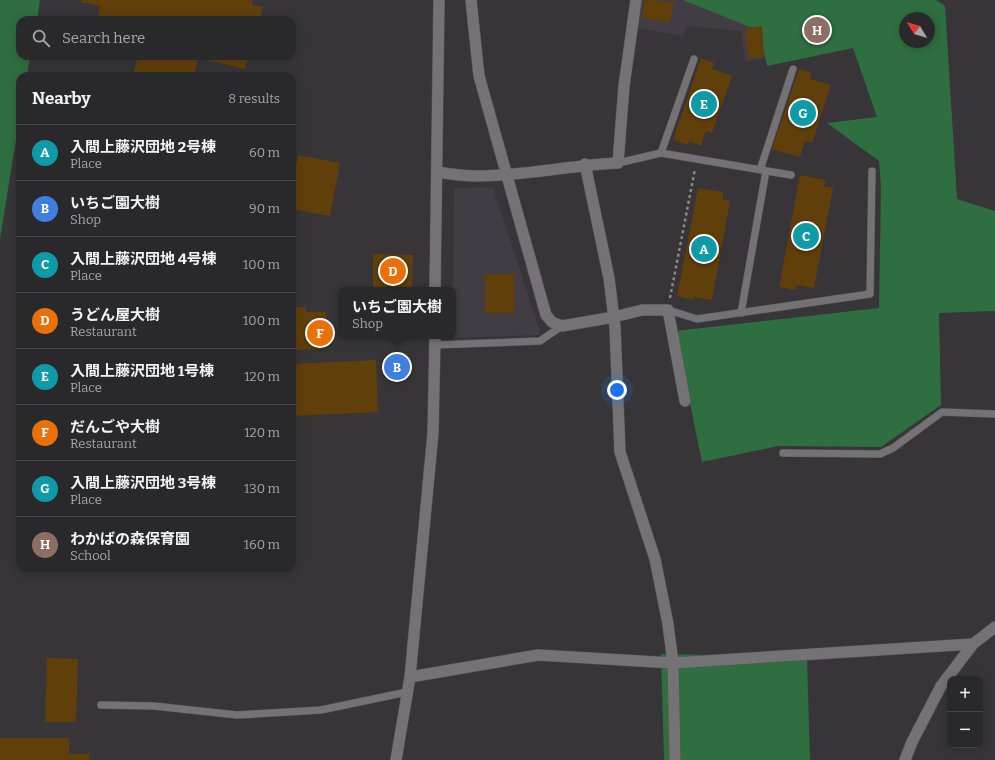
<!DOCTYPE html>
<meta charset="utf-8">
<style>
body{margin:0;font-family:Bitter,"Noto Sans JP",serif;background:#313032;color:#f1f3f6}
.controls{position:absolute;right:12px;bottom:12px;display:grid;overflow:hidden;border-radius:8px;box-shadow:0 2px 10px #0003}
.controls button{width:36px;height:36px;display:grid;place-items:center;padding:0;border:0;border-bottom:1px solid #454447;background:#29282a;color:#f1f3f6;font:20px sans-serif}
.compass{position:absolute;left:899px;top:12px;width:36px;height:36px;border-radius:50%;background:#29282a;box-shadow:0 2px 10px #0003;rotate:308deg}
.you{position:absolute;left:617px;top:390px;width:14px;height:14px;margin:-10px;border:3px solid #fff;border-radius:50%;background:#1a73e8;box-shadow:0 0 0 6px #1a73e833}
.badge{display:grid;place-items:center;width:26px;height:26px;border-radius:50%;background:#95b2f1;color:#fff;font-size:13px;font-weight:700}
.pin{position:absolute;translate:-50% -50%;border:2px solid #fff;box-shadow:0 1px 4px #0006}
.popup{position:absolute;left:338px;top:287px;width:118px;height:52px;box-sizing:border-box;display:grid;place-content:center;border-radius:8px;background:#29282a;filter:drop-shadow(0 1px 3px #0005);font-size:13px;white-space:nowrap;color:#a5a6a8}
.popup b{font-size:15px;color:#f1f3f6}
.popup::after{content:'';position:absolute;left:50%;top:100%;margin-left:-8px;border:8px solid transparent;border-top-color:#29282a}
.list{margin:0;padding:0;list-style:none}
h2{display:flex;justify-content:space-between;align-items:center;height:52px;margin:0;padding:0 16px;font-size:17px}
h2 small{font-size:13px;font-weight:400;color:#a5a6a8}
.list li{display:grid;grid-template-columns:26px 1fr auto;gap:12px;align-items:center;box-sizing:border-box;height:56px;padding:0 16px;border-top:1px solid #454447}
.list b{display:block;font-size:15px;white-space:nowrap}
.list p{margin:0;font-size:13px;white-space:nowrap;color:#a5a6a8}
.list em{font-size:13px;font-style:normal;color:#a5a6a8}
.icon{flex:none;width:22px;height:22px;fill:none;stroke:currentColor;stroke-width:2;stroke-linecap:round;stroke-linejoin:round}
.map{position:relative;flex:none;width:995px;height:760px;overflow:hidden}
.search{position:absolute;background:#29282a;box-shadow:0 2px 10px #0003;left:16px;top:16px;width:280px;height:44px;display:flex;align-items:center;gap:10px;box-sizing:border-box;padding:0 14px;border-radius:12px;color:#a5a6a8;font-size:15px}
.panel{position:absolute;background:#29282a;box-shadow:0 2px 10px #0003;left:16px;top:72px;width:280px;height:500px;border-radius:12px}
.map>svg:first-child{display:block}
.built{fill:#423d45}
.forest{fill:#2f6e40;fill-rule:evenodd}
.building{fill:#613f0b}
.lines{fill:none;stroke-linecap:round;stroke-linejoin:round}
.service-casing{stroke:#555456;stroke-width:8}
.minor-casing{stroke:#555456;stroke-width:12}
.tertiary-casing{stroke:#555456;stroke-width:12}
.path{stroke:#8b898c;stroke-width:2.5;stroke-dasharray:3 3;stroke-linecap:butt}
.service{stroke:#747275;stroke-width:7}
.minor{stroke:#747275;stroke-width:11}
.tertiary{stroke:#747275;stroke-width:11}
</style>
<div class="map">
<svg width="995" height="760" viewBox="0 0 995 760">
<rect width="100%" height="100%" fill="#373538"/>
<path class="built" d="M641,0H912L905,18V32L745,62L741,31L689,26L686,27L683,36L636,28Z
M493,187L541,335L451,338L453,336L454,188Z"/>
<path class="forest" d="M0,0H40L37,20H20V56H30L27,76H20V115L0,239Z
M683,0H936L945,6L957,199L995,211V311L939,313L941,405L881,447L779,446L702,462L675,331L879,308L881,187L879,161L827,123L877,117L853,48L767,66L760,31ZM905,18H929V42H905Z
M661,654L807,657L810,760H664Z"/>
<path class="building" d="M82,0H253L252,5L263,7L260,20H97L100,6L81,2Z
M645,0L674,2L670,23L642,18Z
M762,26L764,57L748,58L745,28Z
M138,56H256L255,59L248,57L245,69L198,58L194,76H133Z
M701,58L714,63L712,69L732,76L712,133L706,131L701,146L689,141L688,145L673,140Z
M799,69L812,73L810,79L831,85L812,143L805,141L800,157L772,149Z
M298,155L340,163L330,216L292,209V188Z
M800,175L826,180L824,186L833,188L814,288L797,285L796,290L779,287Z
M698,188L723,192V199L730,201L712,300L694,297V300L677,296Z
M373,254L413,255L412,287H373Z
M485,274H515L514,313H485Z
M292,307H306V312H326V349L292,350Z
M410,357L411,374L385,376L384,359Z
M376,360L378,412L292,416V364Z
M47,658L78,659L76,722H45Z
M0,738H69V754H89V760H0Z"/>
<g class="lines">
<g class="service-casing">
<path id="service" d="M661,153L694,59
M618,163L661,153L791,175
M760,170L793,69
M668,310L697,319L870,294L872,171
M741,313L766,171
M434,345L540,341L562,326
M783,453L880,454L893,448L942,412L995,414
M101,705L154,706L237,715L321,710L407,692"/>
</g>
<g class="minor-casing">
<path id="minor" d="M471,0L479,76L546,315L552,322L562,326L614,317L642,310H668L685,401
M585,164L609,278L615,327L620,452L655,559L668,624L673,663L675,760
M437,172C450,174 464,176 477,176C524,176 571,165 618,163L624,86L636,0
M410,677L538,655L673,663L973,644
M905,760L912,742L941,686L973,644L995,627"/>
</g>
<g class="tertiary-casing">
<path id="tertiary" d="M435,290L439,0
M396,760L410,677L433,433L435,336"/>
</g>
<path class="path" d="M670,298L695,169"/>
<use href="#service" class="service"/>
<use href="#minor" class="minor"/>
<use href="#tertiary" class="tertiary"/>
</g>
</svg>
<div class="controls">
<button>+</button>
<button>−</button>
</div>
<svg class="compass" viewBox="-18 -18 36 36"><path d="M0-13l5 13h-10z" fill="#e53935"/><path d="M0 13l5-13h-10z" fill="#a5a6a8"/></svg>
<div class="you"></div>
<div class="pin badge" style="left:704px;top:249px;background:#0f9aa8">A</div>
<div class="pin badge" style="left:397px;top:367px;background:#3f7fe0">B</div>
<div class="popup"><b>いちご園大樹</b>Shop</div>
<div class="pin badge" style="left:806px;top:236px;background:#0f9aa8">C</div>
<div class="pin badge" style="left:393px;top:271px;background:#e8710a">D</div>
<div class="pin badge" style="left:704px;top:104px;background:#0f9aa8">E</div>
<div class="pin badge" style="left:320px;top:333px;background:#e8710a">F</div>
<div class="pin badge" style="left:803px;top:113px;background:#0f9aa8">G</div>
<div class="pin badge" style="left:817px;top:30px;background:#8d6e63">H</div>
<div class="search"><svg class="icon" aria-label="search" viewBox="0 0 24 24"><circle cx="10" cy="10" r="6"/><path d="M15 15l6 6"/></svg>Search here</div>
<section class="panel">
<h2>Nearby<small>8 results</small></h2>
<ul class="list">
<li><span class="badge" style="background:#0f9aa8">A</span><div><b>入間上藤沢団地 2号棟</b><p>Place</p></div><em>60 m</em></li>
<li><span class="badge" style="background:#3f7fe0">B</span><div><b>いちご園大樹</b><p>Shop</p></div><em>90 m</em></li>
<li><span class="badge" style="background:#0f9aa8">C</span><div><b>入間上藤沢団地 4号棟</b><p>Place</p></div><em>100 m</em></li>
<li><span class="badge" style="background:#e8710a">D</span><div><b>うどん屋大樹</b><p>Restaurant</p></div><em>100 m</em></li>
<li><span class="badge" style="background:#0f9aa8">E</span><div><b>入間上藤沢団地 1号棟</b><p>Place</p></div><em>120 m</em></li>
<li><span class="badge" style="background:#e8710a">F</span><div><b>だんごや大樹</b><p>Restaurant</p></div><em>120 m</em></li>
<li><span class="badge" style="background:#0f9aa8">G</span><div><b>入間上藤沢団地 3号棟</b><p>Place</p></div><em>130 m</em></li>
<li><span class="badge" style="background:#8d6e63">H</span><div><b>わかばの森保育園</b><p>School</p></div><em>160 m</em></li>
</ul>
</section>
</div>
